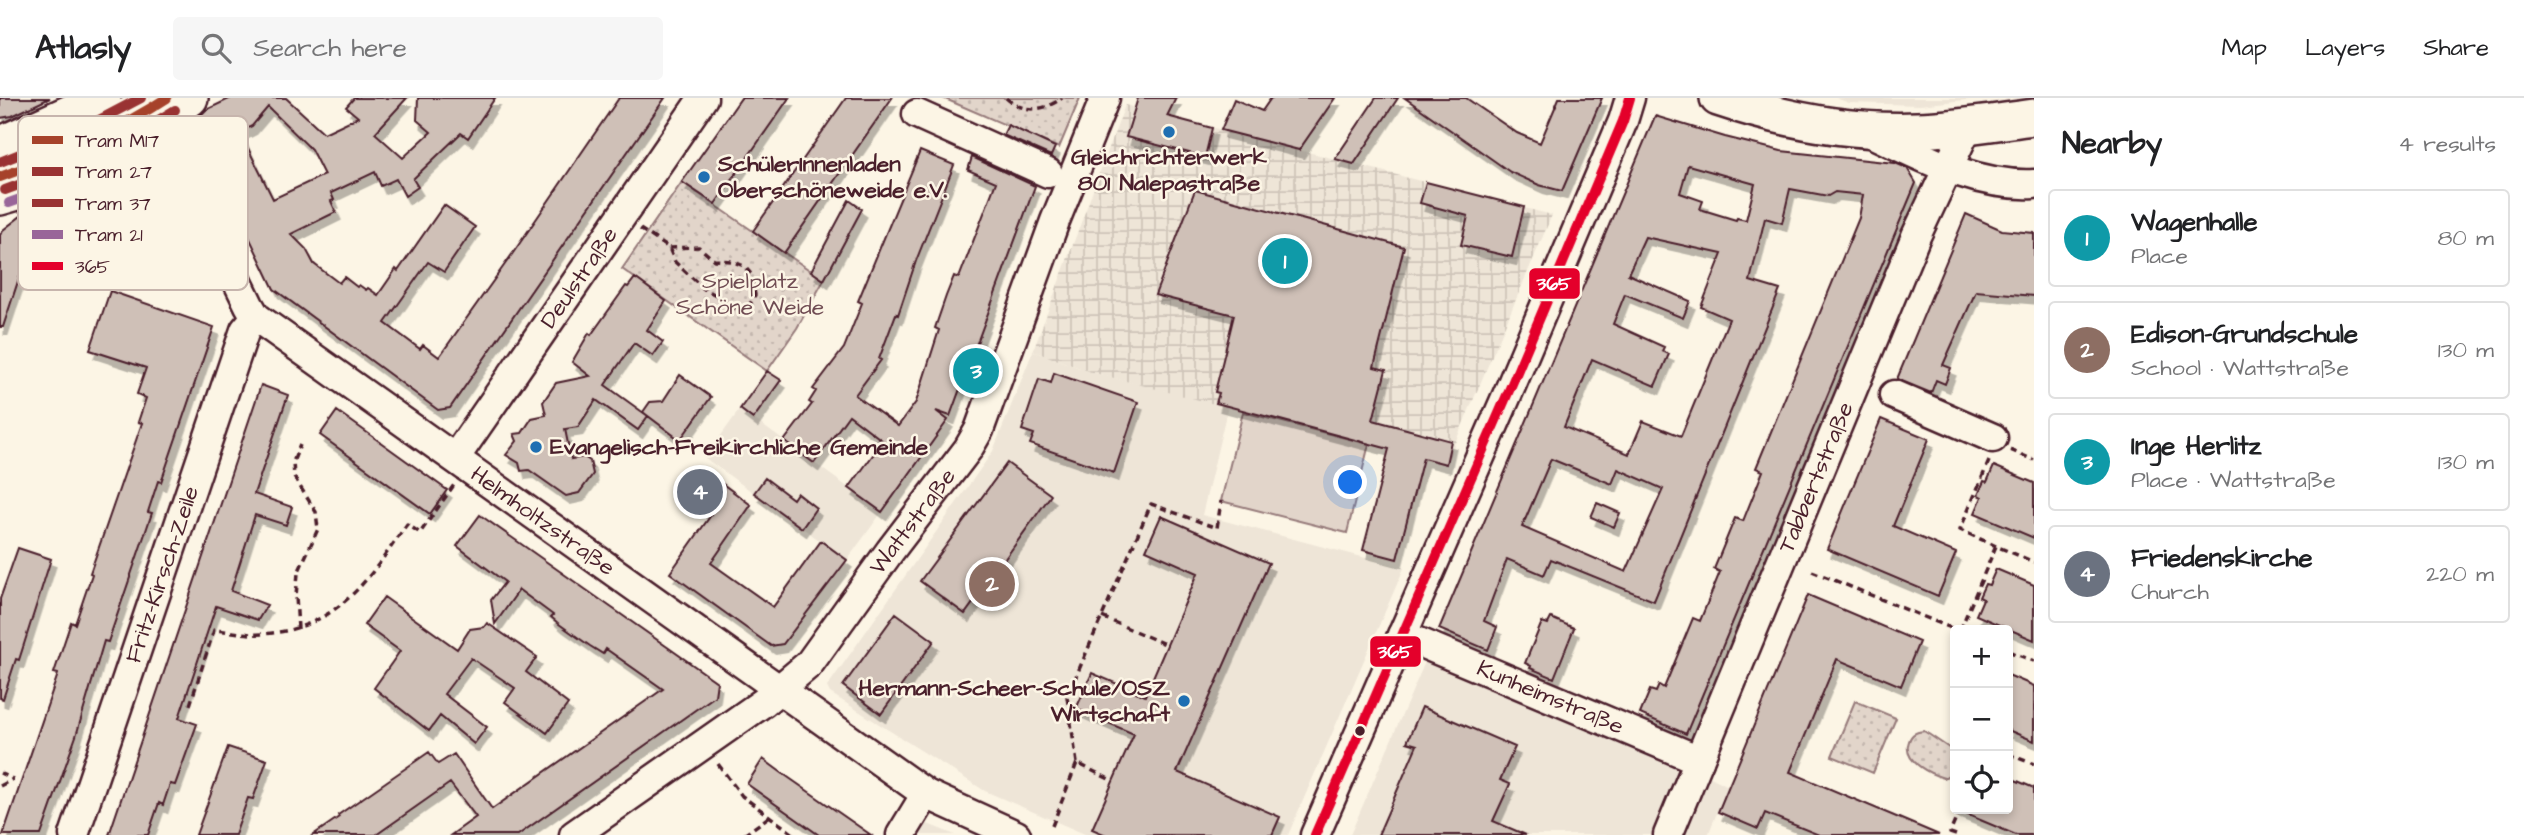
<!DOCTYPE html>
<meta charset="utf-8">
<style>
body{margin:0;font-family:"Architects Daughter",sans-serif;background:#f6f6f6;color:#202124}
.controls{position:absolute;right:21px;bottom:21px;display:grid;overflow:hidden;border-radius:7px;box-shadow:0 4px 10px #0003}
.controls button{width:63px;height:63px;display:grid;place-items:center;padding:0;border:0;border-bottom:2px solid #e0e0e0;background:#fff;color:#202124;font:35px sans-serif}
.you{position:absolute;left:1351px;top:385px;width:24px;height:24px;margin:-18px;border:5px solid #fff;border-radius:50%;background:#1a73e8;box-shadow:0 0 0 10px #1a73e833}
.badge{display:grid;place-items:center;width:46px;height:46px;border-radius:50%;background:#0b8043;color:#fff;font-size:23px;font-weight:700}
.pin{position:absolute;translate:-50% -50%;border:4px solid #fff;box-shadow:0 2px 7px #0006}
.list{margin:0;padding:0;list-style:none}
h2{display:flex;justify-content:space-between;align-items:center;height:91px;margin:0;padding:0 28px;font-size:30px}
h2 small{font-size:23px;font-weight:400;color:#757577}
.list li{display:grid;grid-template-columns:46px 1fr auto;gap:21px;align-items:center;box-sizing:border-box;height:98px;margin:0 14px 14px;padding:0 14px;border:2px solid #e0e0e0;border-radius:7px}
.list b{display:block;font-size:26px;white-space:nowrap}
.list p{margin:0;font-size:23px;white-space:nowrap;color:#757577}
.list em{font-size:23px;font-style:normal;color:#757577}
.icon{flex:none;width:38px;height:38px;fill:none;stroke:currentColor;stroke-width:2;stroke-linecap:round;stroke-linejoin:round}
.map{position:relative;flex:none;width:2034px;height:737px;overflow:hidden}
header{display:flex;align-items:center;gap:42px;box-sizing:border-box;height:98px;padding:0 35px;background:#fff;border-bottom:2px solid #e0e0e0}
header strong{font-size:33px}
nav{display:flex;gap:38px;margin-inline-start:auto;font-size:24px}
.search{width:490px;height:63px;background:#f6f6f6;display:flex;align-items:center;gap:18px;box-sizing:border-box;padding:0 24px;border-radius:7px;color:#757577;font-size:26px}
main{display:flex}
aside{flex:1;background:#fff}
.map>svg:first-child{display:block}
.built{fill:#eee5d7}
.industrial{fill:url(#industrial-grid)}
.green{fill:#e2d5ca;stroke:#967a7a;stroke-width:2}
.park{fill:url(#park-dots);stroke:#967a7a;stroke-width:2}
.building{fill:#cfc0b7;stroke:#4a1f2b;stroke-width:2;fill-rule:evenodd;filter:url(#shadow)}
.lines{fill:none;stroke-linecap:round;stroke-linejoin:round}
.minor-casing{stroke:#4a1f2b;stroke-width:33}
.major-casing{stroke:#4a1f2b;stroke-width:40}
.path{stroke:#4a1f2b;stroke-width:3.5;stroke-dasharray:7 5;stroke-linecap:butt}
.minor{stroke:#fcf5e5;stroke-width:28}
.major{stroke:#fcf5e5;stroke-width:35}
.tram{stroke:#4a1f2b;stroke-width:2}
.bus-1-casing{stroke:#fcf5e5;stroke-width:16}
.bus-1{stroke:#e4002b;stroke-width:10}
.tram-1-casing{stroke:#fcf5e5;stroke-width:16}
.tram-2-casing{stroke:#fcf5e5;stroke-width:16}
.tram-3-casing{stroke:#fcf5e5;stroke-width:16}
.tram-4-casing{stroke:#fcf5e5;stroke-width:16}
.tram-1{stroke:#a6422a;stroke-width:10}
.tram-2{stroke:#933;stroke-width:10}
.tram-3{stroke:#933;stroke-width:10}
.tram-4{stroke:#969;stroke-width:10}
.poi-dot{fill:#1f6fb2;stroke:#fcf5e5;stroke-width:2.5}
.bus-dot{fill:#4a1f2b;stroke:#fcf5e5;stroke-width:2.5}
.labels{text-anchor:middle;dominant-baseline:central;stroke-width:5;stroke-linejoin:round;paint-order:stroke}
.poi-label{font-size:23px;font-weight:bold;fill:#4a1f2b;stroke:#fcf5e5;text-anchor:start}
.street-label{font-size:23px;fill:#4a1f2b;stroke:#fcf5e5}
.park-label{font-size:23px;fill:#704c53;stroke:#fcf5e5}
.key{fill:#fcf5e5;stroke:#c7b5ad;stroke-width:2}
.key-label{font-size:19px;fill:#4a1f2b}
.line-badge{stroke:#fcf5e5;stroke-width:2.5}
.badge-label{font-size:19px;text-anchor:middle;font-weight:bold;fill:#fff}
</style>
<header>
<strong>Atlasly</strong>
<div class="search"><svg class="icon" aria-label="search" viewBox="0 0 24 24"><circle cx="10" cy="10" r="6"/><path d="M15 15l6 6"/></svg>Search here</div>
<nav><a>Map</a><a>Layers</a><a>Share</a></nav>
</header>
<main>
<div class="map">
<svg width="2034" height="737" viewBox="0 0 2034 737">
<defs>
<pattern id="industrial-grid" width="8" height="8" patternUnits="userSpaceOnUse" patternTransform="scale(1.75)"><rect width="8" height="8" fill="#eee5d7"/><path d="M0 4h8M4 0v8" fill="none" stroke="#cec4b9"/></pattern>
<pattern id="park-dots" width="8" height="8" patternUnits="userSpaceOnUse" patternTransform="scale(1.75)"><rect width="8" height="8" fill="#e2d5ca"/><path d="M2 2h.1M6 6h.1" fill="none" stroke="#c3b6ae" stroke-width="1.8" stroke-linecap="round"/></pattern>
<filter id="shadow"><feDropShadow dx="4.5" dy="8" stdDeviation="0" flood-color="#0004"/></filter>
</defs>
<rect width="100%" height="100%" fill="#fcf5e5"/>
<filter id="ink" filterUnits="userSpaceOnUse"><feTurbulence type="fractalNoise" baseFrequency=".0143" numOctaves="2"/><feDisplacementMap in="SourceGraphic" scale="14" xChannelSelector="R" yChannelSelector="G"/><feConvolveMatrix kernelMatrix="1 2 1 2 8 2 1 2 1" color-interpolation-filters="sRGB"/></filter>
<g filter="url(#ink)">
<path class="built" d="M142,0H178L94,45L91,38L96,35L91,26Z
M1836,0H1982L1920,7L1849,5Z
M1033,253L1091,274L1228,308L1202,417L1404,470L1288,737H1087L985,693L830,595L827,589L993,353Z
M740,311L882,414L847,462L705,360Z
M1428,557L1674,660L1728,688L1708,737H1350Z
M925,725L955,737H911L918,726Z"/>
<path class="industrial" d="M1125,7L1552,117L1446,366L1091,274L1033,253Z"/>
<path class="green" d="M91,26L96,36L91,39L94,45L50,65L0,82V64L31,54Z
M1243,314L1369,346L1347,435L1221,403Z"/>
<path class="park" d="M943,0H1080L1059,50Z
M682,84L824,182L797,230L767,273L622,171Z
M1855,603L1896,620L1873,675L1832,658Z
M1924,633L1955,654C1955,666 1955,674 1944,680C1930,676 1905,664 1908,647C1910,637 1914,634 1924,633Z"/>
<path class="building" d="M0,0H50L12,18L0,20Z
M231,0H286L324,35L358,19L346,9L354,0H407L375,35L403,60L431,34L417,22L418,0H495L468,40L461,35L413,81L418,89L405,98L396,81L381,88L375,74L331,95L334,102L331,103L336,114L291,136L306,151L314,166L339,185L344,179L357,189L359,187L366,192L368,190L378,197L396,171L398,173L444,107L475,129L444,174L428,164L385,225L420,251L423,247L439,259L513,155L619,0H665L450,310L438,312L274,191L194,24L206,12ZM268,9L311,51L324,77L273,101L240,34L252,28Z
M741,0H789L715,106L682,84Z
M846,0H892L784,155L753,133Z
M1138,0H1176L1167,18L1212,30L1205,59L1126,39Z
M1271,0H1335L1299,52L1221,32L1234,1L1262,13Z
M1376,0H1398L1354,66L1335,61Z
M1405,0H1466L1517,35L1540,45L1559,0H1602L1562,93L1539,87L1510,74Z
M1655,18L1725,39L1781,53L1895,65L1907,70L1916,85L1686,636L1640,616L1650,592L1656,594L1659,587L1664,590L1693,520L1700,523L1720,474L1714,471L1735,420L1743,423L1763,373L1756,370L1859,120L1863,97L1835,94L1828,98L1790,91L1782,125L1765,120L1750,183L1780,192L1654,503L1551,461L1544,477L1507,461L1484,523L1497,529L1488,552L1439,531ZM1688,67L1755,86L1746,122L1737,120L1736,122L1700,111L1703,103L1680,95ZM1645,139L1722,156L1701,209L1729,221L1681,338L1643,323L1629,356L1564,329L1592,261L1655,288L1669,256L1662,253L1664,249L1613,226L1625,196L1683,220L1690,203L1628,176ZM1551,361L1612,386L1618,371L1663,391L1626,474L1522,429Z
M1008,27L1055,49L1051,58L1003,37Z
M920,53L954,67L916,163L898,217L896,216L879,261L881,262L855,297L898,328L916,304L939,232L935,230L946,198L954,178L959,180L996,84L968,72L972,59L1035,88L950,318L936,313L948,322L882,414L849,390L883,343L849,317L814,365L784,343L812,306L809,304L816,293L813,291L844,250L862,205L858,203Z
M138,70L149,74L184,149L154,163L124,102L87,117L91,129L80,133L82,137L68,143L66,139L33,149L25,162L3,229H0V137L3,132L21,118L54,107L53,103L64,98L66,102Z
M1426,84L1524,109L1512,159L1461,147L1468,118L1420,105Z
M1195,92L1404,149L1374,269L1386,272L1373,322L1451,343L1446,366L1423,360L1397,461L1363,452L1389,351L1216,305L1219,295L1215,294L1234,217L1155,197Z
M849,102L862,111L824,182L811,173Z
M1966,116L2002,132L2034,135V198L1976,193L1943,267L1951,270L1945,286L1936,282L1931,295L1897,281Z
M635,180L666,203L647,232L663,244L653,258L634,245L605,287L648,318L643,314L650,304L663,303L680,277L711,299L680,342L648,318L638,332L596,302L578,329L565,331L571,361L584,359L590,363L593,376L579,395L566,398L529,372L521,373L519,365L506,357L517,343L514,336L522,335L532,320L546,317L543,304L556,285L590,278L572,264L589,235L591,237L626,188L628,189Z
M110,193L214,229L161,384L158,383L148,414L152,415L108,544L104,543L76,638L41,737H3L58,576L54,575L71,524L75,526L92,476L90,475L142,325L138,324L146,300L137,296L146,270L90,252Z
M767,273L781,282L753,321L740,311Z
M1054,275L1138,304L1114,375L1030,346L1034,336L1022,332L1039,281L1051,285Z
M261,287L288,297L254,396L292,409L286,427L255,417L231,493L267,507L258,522L216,508L179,620L197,626L175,687L170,686L163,707L159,705L148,737H109Z
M337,313L447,392L430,416L320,337Z
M1881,321L1929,341L1893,428L1956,455L1938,498L1827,451Z
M1007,365L1051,397L965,516L920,483Z
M1994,368L2034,385V440L1975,415L1982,399L1978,397L1984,383L1987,384Z
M692,369L718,387L720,384L751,407L711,465L773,509L821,443L847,462L783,546L771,548L670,475L711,417L675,393Z
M765,380L793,401L797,395L816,410L802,430L754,395Z
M1597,405L1620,415L1614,429L1591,419Z
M480,417L717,584L715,598L518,737H451L476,719L450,685L376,737H313L339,719L338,717L429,654L438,666L454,656L492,711L663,591L606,551L603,556L590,548L559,526L551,519L553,517L519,492L495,526L491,502L505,484L457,448Z
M1161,418L1269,465L1177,674L1280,719L1272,737H1106L1092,731L1134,636L1076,611L1092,575L1145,598L1198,475L1146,452Z
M18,450L51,461L19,562L16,561L3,601L0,600V501Z
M1996,471L2034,487V542L1976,517L1983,501L1979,499L1985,486L1989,487Z
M1808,497L1919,544L1901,588L1837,561L1790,674L1939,737H1819L1765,715L1758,731L1718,714Z
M384,499L457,551L470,531L484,529L487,525L537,559L526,574L568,606L547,635L505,604L515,590L471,560L444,596L487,629L474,646L440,618L429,633L374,590L400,553L364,527Z
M896,515L934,543L881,616L843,588Z
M1551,520L1574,530L1554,580L1530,570L1531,568L1525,565L1542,524L1548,526Z
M2008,577L2034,588V643L2008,632Z
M1422,609L1515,649L1500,682L1510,686L1493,723L1526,737H1378L1417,647L1407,644Z
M228,649L267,662L253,701L248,700L235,737H196Z
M763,661L782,675L871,737H819L747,686Z
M2008,679L2034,690V737H2016L1954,711H2008Z"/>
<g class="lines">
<g class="minor-casing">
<g id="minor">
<path d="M917,16L1048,75"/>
<path id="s1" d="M159,25L167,38L249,207L256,219L926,696L1016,737"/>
<path d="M1869,34C1921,58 1974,89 2034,86"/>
<path d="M1894,297L1993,340"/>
<path id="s2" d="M455,360L703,0"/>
<path id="s3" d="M1402,537L1699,662"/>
<path id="s4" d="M74,737L245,232L256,219"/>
<path id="s5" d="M574,737L764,604L809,566L890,453L968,351L979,332L1055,123L1105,0"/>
<path d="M901,737L926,696"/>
<path d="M1315,737L1511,288L1623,23L1630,0"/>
<path id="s6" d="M1668,737L1916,138L1963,38L1972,27"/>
</g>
</g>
<g class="major-casing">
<path id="major" d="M1718,0C1781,21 1851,35 1917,32C1956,31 1995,24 2034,19
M0,47L103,0
M0,99C70,81 134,44 190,0"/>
</g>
<path class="path" d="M1006,0C1024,16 1044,13 1062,0
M640,131L669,150L675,164L704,191L720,199L735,212L745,215L755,197L751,176L744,168L731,163L714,162L699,149L669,150
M2010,352L2034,362
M1989,363L1960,432L1996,448
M1812,473L1956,532
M1102,519L1167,547
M298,531L296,498L298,475L318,431L316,414L294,379L293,364L300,347
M1960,532L1996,448L2034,464
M2008,553L2034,563
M190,607L214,532C230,533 247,537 262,536C338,531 368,482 407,426L420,435L454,387
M2008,656L2034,666
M1077,665L1067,599L1151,406L1217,430L1221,403
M718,666L742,698L795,737
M0,675L13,681
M0,688L13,681
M1052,728L1077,665L1113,683
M744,737L770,718
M1956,737L1950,735L1960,711"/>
<use href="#minor" class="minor"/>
<use href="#major" class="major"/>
<path class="tram" d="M1518,269L1607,57L1625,0"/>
<g class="bus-1-casing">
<path id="bus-1" d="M1315,737L1511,288L1623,23L1630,0"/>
</g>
<use href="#bus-1" class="bus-1"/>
<g class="tram-1-casing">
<path id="tram-1" d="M0,79C59,58 115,34 167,0"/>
</g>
<g class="tram-2-casing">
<path id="tram-2" d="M5,92C64,71 121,46 175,12"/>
</g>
<g class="tram-3-casing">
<path id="tram-3" d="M0,64L80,32L141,0"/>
</g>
<g class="tram-4-casing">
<path id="tram-4" d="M9,105C70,84 128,58 182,24"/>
</g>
<use href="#tram-1" class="tram-1"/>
<use href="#tram-2" class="tram-2"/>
<use href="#tram-3" class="tram-3"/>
<use href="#tram-4" class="tram-4"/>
</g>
</g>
<g class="poi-dot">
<circle cx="1169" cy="34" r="7"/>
<circle cx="704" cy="79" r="7"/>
<circle cx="536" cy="349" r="7"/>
<circle cx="1184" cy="603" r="7"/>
</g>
<circle class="bus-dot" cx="1360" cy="633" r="6"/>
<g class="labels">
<g class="poi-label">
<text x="1169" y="59" text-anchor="middle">Gleichrichterwerk<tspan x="1169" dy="26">801 Nalepastraße</tspan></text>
<text x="718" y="66">SchülerInnenladen<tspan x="718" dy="26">Oberschöneweide e.V.</tspan></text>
<text x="550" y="349">Evangelisch-Freikirchliche Gemeinde</text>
<text x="1170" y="590" text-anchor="end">Hermann-Scheer-Schule/OSZ<tspan x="1170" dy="26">Wirtschaft</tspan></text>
</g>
<g class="street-label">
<text stroke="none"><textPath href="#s2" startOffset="219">Deulstraße</textPath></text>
<text stroke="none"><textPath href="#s6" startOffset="387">Tabbertstraße</textPath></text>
<text stroke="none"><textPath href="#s1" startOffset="569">Helmholtzstraße</textPath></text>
<text stroke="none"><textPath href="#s5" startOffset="467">Wattstraße</textPath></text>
<text stroke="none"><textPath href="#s4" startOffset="275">Fritz-Kirsch-Zeile</textPath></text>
<text stroke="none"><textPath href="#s3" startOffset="161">Kunheimstraße</textPath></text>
</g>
<g class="park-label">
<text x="750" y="183">Spielplatz<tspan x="750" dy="26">Schöne Weide</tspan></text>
</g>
</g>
<rect x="18" y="18" width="230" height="174" rx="10" class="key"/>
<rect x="32" y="38" width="31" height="8" fill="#a6422a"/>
<rect x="32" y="69" width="31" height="9" fill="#933"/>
<rect x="32" y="101" width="31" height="8" fill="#933"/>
<rect x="32" y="132" width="31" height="9" fill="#969"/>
<rect x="32" y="164" width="31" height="8" fill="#e4002b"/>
<g class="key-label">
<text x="75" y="49">Tram M17</text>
<text x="75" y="80">Tram 27</text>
<text x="75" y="112">Tram 37</text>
<text x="75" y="143">Tram 21</text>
<text x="75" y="175">365</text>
</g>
<g class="line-badge">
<rect x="1528" y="169" width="53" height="33" rx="7" fill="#e4002b"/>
<rect x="1369" y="537" width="53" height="33" rx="7" fill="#e4002b"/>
</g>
<g class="badge-label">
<text x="1554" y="192">365</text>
<text x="1395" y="560">365</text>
</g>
</svg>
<div class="controls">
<button>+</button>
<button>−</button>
<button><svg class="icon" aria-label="locate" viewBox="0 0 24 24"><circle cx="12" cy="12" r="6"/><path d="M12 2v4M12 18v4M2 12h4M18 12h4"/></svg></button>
</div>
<div class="you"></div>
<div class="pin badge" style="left:1285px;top:163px;background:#0f9aa8">1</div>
<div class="pin badge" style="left:992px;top:486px;background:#8d6e63">2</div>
<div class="pin badge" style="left:976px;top:273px;background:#0f9aa8">3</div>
<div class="pin badge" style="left:700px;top:394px;background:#6b7280">4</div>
</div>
<aside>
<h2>Nearby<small>4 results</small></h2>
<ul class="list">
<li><span class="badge" style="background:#0f9aa8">1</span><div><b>Wagenhalle</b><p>Place</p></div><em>80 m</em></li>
<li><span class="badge" style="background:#8d6e63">2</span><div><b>Edison-Grundschule</b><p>School · Wattstraße</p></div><em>130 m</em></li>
<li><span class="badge" style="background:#0f9aa8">3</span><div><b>Inge Herlitz</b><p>Place · Wattstraße</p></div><em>130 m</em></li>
<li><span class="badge" style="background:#6b7280">4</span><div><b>Friedenskirche</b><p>Church</p></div><em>220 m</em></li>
</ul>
</aside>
</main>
